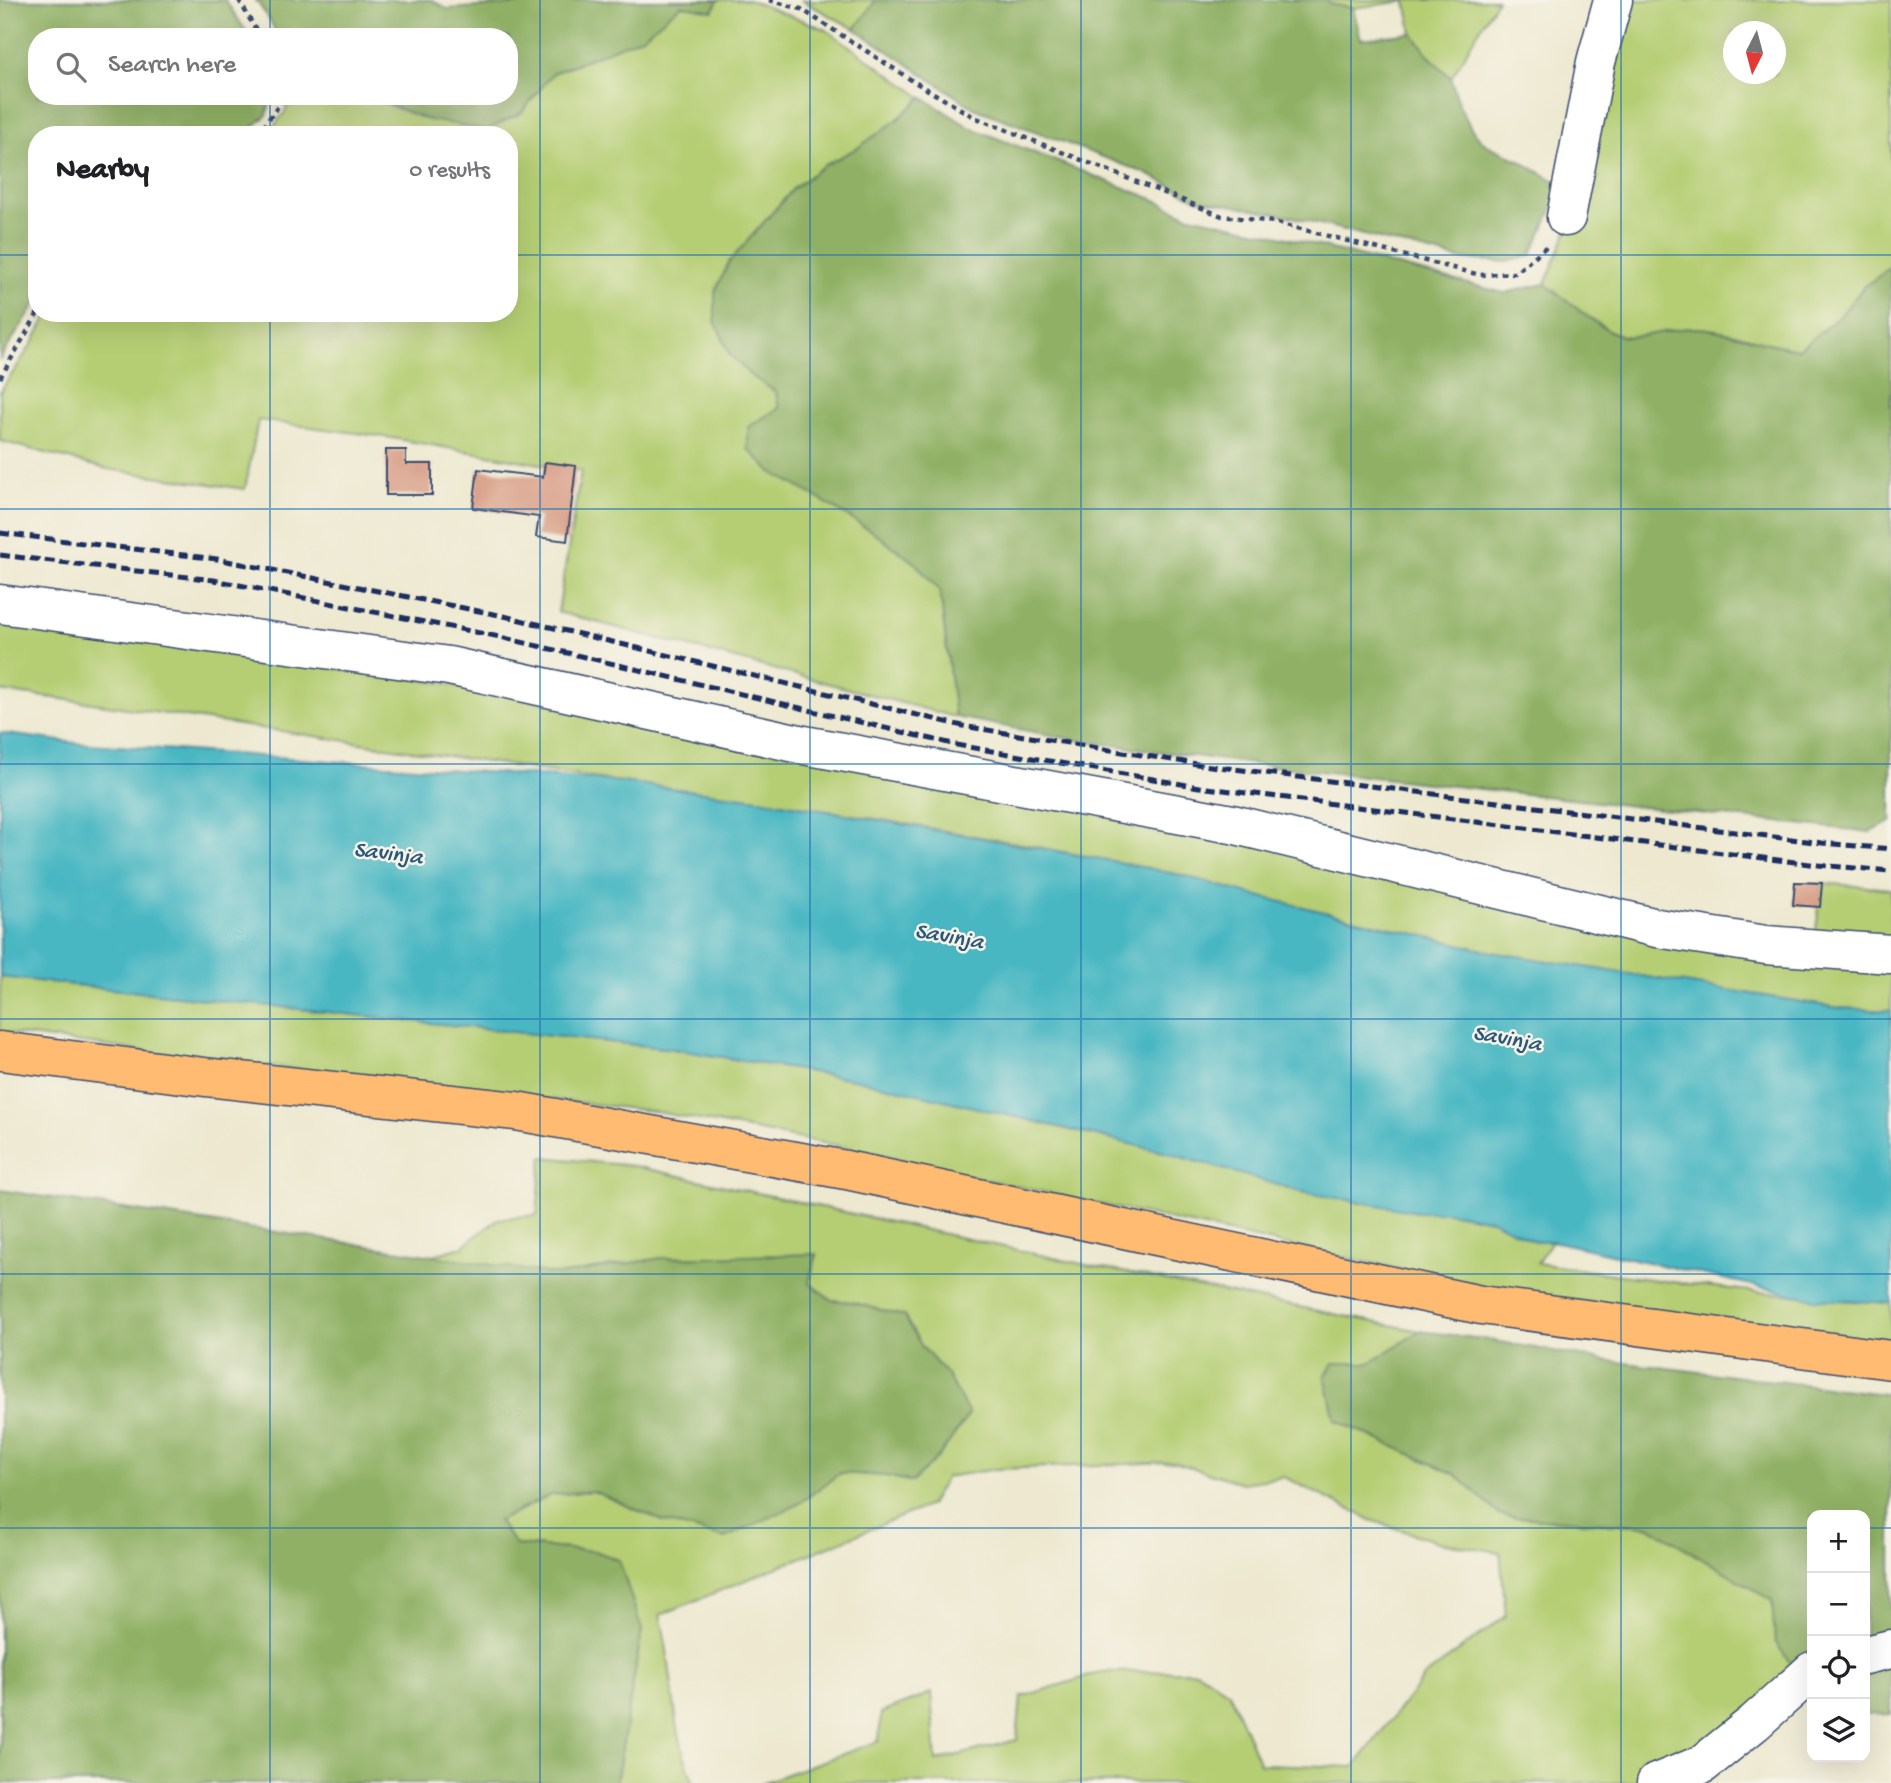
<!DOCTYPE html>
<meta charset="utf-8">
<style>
body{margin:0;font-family:"Gochi Hand",sans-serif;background:#f6f6f6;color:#202124}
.controls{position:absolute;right:21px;bottom:21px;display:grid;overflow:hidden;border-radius:14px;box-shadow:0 7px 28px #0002}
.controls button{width:63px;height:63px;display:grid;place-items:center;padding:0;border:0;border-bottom:2px solid #e0e0e0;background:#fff;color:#202124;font:35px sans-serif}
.compass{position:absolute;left:1723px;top:21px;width:63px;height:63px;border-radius:50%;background:#fff;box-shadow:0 7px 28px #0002;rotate:186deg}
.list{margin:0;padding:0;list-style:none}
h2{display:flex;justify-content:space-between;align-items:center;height:91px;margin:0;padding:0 28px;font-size:30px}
h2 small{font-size:23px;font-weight:400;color:#757577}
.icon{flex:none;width:38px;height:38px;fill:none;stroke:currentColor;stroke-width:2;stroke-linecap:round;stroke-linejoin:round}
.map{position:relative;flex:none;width:1891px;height:1783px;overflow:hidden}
.search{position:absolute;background:#fff;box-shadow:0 7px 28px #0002;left:28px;top:28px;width:490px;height:77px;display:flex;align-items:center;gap:18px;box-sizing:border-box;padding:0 24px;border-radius:28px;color:#757577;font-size:26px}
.panel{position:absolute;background:#fff;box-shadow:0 7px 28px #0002;left:28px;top:126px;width:490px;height:196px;border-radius:28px}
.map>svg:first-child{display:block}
.green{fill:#b5ce73;stroke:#687e68;stroke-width:2;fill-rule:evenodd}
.forest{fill:#90b165;stroke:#567062;stroke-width:2}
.water{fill:#49b7c2;stroke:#327390;stroke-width:2}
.building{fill:#d5967e}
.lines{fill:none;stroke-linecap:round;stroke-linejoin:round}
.minor-casing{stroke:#3a4b6f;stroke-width:41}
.tertiary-casing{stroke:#3a4b6f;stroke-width:41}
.primary-casing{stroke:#3a4b6f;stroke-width:41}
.path{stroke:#3a4b6f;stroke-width:4.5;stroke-dasharray:5 5;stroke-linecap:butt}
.minor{stroke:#fff;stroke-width:38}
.tertiary{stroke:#fff;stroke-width:38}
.primary{stroke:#ffbb71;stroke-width:38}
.rail{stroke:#1b2f5e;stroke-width:5;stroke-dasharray:10 5;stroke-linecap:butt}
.grid{fill:none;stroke:#1f6fb2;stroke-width:2;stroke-opacity:0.55}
.labels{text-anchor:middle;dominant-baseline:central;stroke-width:5;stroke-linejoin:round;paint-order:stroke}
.water-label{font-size:23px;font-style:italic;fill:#29587c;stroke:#f7f3e8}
</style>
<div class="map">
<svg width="1891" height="1783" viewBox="0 0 1891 1783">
<rect width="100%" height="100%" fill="#f7f3e8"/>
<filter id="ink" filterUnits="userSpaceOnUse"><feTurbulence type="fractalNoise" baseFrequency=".0143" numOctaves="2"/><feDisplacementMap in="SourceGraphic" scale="14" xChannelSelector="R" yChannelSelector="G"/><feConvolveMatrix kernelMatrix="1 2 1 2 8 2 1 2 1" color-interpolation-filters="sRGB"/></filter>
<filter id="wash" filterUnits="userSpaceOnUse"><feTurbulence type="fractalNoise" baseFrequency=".00686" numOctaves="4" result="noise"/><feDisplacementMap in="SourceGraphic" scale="28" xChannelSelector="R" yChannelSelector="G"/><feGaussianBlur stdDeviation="1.57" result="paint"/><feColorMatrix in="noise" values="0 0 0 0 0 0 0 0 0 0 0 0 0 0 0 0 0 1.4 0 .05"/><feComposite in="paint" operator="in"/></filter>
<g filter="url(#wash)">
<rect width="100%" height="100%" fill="#ede8cf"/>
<path class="green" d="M718,0H749L825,29L922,97L897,120L856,149L823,166L793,189L729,262L750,375L776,392L779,408L748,427L770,471L813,495L876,534L916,564L940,591L955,717L558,612L581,471L386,437L258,420L245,489L107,469L0,441V392L34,341L49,313H509V135H267L285,112L291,96H367L425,119L521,113L553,73L642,37L681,5L712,11Z
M801,0H876L855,29Z
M1328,0H1497L1451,78L1430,57L1412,33L1406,1L1353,8L1329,4Z
M1620,0H1891V267L1863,288L1840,316L1799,349C1763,345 1729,328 1692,328C1675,328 1636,340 1622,336C1599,329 1565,298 1545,284L1575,212ZM1734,32H1776V74H1734Z
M0,622L448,684L1891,961V1011L1839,1008L1492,952L1249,894L1181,875L1028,845L759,799L614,781L86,702L0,691Z
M1822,883L1891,889V944L1815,938Z
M0,977L673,1049L859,1080L1164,1152L1302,1192L1418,1212H1448L1492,1220L1534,1241H1552L1537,1263C1655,1281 1772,1296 1891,1303V1343L1495,1290L988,1180L876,1153L652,1111L174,1055L0,1032Z
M542,1157L634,1166L1077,1263L1420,1331L1370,1363L1335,1420L1455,1474L1499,1514L1515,1517L1648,1526L1772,1600L1775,1641L1796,1672L1677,1764L1637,1783H762L879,1741L881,1713L931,1693L936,1761L1017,1740L1021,1697L1102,1672L1197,1671L1229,1692L1260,1764L1354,1767L1426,1675L1506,1616L1500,1552L1438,1542L1371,1520L1284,1477L1242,1483L1174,1462L996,1469L946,1477L930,1505L660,1615C674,1668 671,1733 694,1783H616L642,1630L595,1551L516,1545L498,1521L550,1495L593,1491L665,1522L797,1505L840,1473L887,1476L912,1482L947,1375L922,1347L904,1316L851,1302L831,1300L808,1281L817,1255L662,1258L558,1275L430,1256L462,1247L498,1219L537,1215Z"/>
<path class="forest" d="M0,0H225L250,37H37V96H271L267,115L243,135H37V301L0,359Z
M256,0H432L447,9L580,0H718L713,11L681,5L642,37L553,73L521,113L486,130L425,119L367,96H509V37H278L271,22Z
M876,0H1328L1329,4L1353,8L1361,39L1412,33L1430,57L1451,78L1459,105L1472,130L1485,144L1520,161L1563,186L1531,256L1506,262L1458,259L1285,215L1197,199L1145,173L974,108L855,29Z
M922,97L971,128L1153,199L1186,215L1280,236L1504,293L1545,284C1565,298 1599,329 1622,336C1636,340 1675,328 1692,328C1729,328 1763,345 1799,349L1840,316L1863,288L1891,267V822L1870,832L1246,763L1076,740L955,717L940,591L916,564L876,534L813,495L770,471L748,449V427L779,408L776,392L750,375L730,355L715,321V292L729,262L793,189L823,166L856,149L897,120Z
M0,1190L558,1275L662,1258L817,1254L809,1282L831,1300L851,1302L904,1316L922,1347L947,1375L969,1414L939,1456L912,1482L887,1476L840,1473L797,1505L725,1538L665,1522L593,1491L550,1495L498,1521L516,1545L595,1551L619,1560L642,1630L616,1783H0Z
M1420,1331L1483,1339L1609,1361L1891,1395V1636L1865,1643V1515H1812V1660L1796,1672L1775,1641L1772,1600L1648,1526L1515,1517L1499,1514L1455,1474L1335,1420L1325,1376L1334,1363H1370Z
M1891,1656V1714L1865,1715V1663Z"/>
<path class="water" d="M0,733L76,743L614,781L759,799L1113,861L1181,875L1249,894L1492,952L1839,1008L1891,1011V1303L1815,1299L1552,1241H1534L1492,1220L1448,1212H1418L1302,1192L1164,1152L859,1080L673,1049L0,977Z"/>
<g id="blocks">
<path class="building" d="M386,450H406V464H432V495H386Z
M545,462L576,466L567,541L536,537L539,517L473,508L478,469L543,477Z
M1795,882L1822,883L1820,907L1793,905Z"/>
</g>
</g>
<g filter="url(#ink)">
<use href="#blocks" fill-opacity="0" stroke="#3a4b6f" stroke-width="2"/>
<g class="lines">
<g class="minor-casing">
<path id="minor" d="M1566,217L1596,62L1613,0
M1865,1655L1891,1649
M1656,1783L1703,1764L1754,1723L1812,1671"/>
</g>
<g class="tertiary-casing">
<path id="tertiary" d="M0,604L449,666L804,745L1232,824L1657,928L1766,945L1891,954"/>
</g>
<g class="primary-casing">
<path id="primary" d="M0,1051L205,1077L516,1111L846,1170L1481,1305L1891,1360"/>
</g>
<path class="path" d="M239,0L260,37
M769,0L801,9L913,81L974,117L1222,216L1274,222L1480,275L1515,273L1547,246
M257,135L282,101V96
M0,378L38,313"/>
<use href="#minor" class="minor"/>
<use href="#tertiary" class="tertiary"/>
<use href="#primary" class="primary"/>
<path class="rail" d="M0,533L217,559L504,616L963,726L1203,765L1822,843L1891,849
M0,555L214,580L500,637L957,745L1199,787L1818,865L1891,871"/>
</g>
</g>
<path class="grid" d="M270,0V37M540,0V1783M810,0V1783M1081,0V1783M1351,0V1783M1621,0V1783M270,96V135M0,255H37M509,255H1891M270,313V1783M0,509H1891M0,764H1891M0,1019H1891M0,1274H1891M0,1528H1812M1865,1528H1891"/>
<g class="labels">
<g class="water-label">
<text transform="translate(388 855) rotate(7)">Savinja</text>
<text transform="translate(949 938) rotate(10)">Savinja</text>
<text transform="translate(1507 1040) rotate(10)">Savinja</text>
</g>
</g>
</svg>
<div class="controls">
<button>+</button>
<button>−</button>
<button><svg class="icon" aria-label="locate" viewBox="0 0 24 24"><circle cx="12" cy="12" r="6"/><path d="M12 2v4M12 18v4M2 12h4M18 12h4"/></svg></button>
<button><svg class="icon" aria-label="layers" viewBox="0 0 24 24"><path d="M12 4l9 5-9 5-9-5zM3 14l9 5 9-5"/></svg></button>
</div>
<svg class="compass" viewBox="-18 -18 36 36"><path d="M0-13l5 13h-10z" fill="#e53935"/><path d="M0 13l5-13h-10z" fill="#757577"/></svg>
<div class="search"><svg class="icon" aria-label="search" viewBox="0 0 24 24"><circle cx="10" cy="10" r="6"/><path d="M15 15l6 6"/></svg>Search here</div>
<section class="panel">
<h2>Nearby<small>0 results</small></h2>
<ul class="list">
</ul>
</section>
</div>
